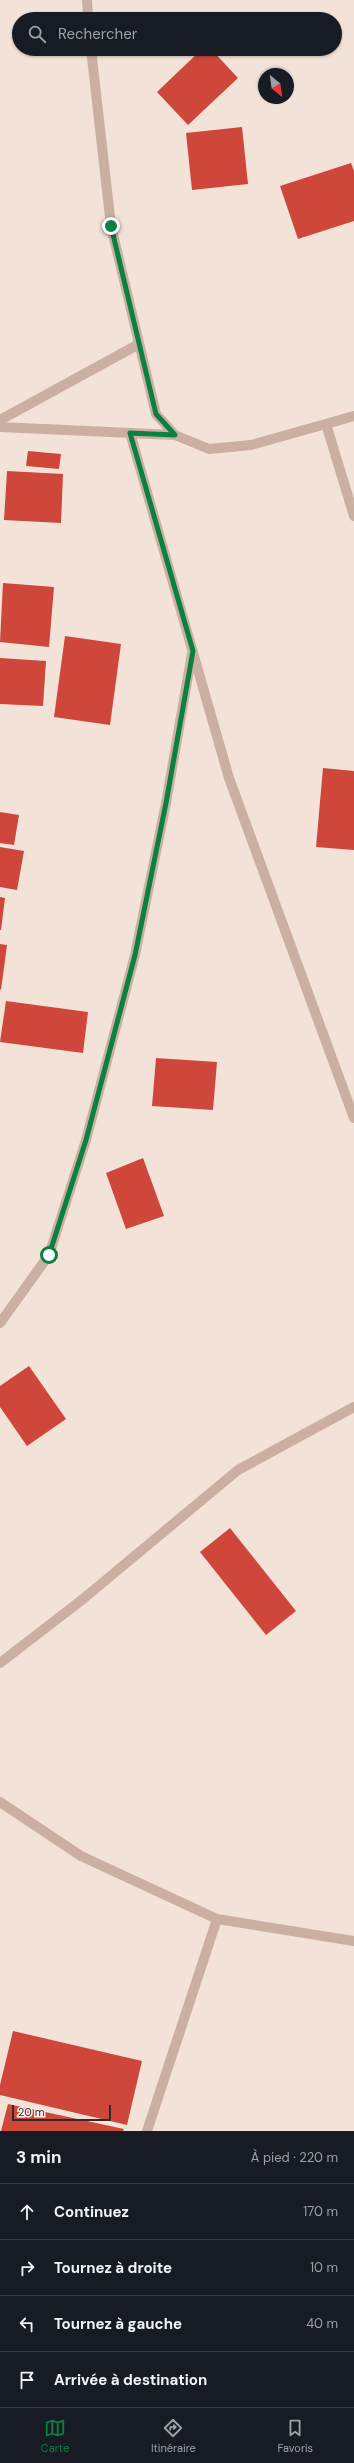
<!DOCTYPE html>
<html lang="fr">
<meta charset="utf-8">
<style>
body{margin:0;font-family:"DM Sans",sans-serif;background:#20242c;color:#f1f3f6}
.compass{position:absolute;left:258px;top:68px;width:36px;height:36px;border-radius:50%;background:#171b24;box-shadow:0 1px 3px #0004;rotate:151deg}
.scale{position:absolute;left:12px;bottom:10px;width:99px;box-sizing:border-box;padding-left:4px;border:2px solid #362826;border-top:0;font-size:11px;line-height:14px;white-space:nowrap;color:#362826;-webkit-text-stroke:3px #faede5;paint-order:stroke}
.stop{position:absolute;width:12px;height:12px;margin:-9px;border:3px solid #0b8043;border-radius:50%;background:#fff}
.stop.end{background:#0b8043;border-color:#fff;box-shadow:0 1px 4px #0008}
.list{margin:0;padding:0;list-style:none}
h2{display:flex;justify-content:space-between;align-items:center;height:52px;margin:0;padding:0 16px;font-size:17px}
h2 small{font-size:13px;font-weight:400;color:#9ea1a6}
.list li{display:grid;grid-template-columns:26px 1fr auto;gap:12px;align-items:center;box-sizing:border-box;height:56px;padding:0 16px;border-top:1px solid #363941}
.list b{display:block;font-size:15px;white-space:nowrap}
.list em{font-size:13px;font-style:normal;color:#9ea1a6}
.icon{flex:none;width:22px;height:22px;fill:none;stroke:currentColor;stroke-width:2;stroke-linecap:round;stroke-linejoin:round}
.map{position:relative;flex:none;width:354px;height:2131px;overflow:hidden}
.search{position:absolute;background:#171b24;box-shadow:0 1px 3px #0004;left:12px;right:12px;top:12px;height:44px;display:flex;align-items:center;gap:10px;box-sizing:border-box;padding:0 14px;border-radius:22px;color:#9ea1a6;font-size:15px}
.sheet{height:276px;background:#171b24}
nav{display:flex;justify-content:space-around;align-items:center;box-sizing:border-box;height:56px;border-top:1px solid #363941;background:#171b24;font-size:11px;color:#9ea1a6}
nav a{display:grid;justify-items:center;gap:2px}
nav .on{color:#0b8043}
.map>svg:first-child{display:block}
.building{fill:#cf463b}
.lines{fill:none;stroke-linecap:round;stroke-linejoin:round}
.minor{stroke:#ccafa3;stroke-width:10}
.route{stroke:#0b8043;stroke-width:5}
</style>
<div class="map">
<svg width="354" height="2131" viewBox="0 0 354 2131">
<rect width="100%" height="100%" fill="#f3e2d8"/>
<path class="building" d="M202,49H211L238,78L188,125L157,92Z
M242,127L248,184L192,190L186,133Z
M351,163L354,171V221L298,239L280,186Z
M28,451L61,454L59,469L26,466Z
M7,471L63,474L61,523L4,520Z
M3,583L54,587L49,647L0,642Z
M65,636L121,644L110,725L54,717Z
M0,658L46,661L43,706L0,704Z
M323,768L354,771V850L316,847Z
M0,812L19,815L14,845L0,843Z
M0,847L24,851L17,890L0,887Z
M0,897L5,898L1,930H0Z
M0,944L7,945L1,990L0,989Z
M6,1001L88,1012L83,1053L0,1042Z
M156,1058L217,1062L213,1110L152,1106Z
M143,1158L164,1216L126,1229L106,1173Z
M29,1366L66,1419L27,1446L0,1407V1386Z
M230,1528L296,1611L266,1635L200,1552Z
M13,2031L142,2061L127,2125L0,2095V2085Z
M8,2104L124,2129L123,2131H1Z"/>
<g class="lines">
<path class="minor" d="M87,0L88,19
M91,49L111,226L156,414L175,435
M0,420L139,344
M326,424L354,516
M0,427L175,435L209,449L251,445L354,416
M130,433L229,778L354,1118
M0,1323L49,1255L86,1140L135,955L166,803L192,653
M0,1663L83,1599L238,1470L354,1407
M0,1802L81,1856L217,1919L354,1941
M147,2131L217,1919"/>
</g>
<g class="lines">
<path class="route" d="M49,1255L86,1140L135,955L166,803L193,651L130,433L175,435L156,414L111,226"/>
</g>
</svg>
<svg class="compass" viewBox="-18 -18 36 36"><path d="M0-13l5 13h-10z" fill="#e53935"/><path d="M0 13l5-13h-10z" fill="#9ea1a6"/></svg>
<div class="scale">20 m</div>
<div class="stop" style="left:49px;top:1255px"></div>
<div class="stop end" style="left:111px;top:226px"></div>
<div class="search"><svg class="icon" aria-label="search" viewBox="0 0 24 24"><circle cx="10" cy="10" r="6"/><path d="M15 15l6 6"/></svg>Rechercher</div>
</div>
<section class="sheet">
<h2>3 min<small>À pied · 220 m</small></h2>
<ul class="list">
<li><svg class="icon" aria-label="ahead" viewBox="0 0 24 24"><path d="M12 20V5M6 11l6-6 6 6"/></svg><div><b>Continuez</b></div><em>170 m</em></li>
<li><svg class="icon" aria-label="right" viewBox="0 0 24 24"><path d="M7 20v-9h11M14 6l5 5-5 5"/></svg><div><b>Tournez à droite</b></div><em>10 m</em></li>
<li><svg class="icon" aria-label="left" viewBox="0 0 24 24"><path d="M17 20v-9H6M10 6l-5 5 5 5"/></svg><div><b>Tournez à gauche</b></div><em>40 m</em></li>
<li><svg class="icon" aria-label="arrive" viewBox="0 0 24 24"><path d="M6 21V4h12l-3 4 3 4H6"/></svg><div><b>Arrivée à destination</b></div></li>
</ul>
</section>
<nav>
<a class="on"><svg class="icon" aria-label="map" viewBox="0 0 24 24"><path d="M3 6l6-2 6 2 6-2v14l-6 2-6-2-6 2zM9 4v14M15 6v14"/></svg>Carte</a>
<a><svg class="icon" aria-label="directions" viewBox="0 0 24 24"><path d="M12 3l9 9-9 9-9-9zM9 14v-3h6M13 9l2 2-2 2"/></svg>Itinéraire</a>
<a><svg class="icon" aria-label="saved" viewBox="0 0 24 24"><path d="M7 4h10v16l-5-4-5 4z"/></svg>Favoris</a>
</nav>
